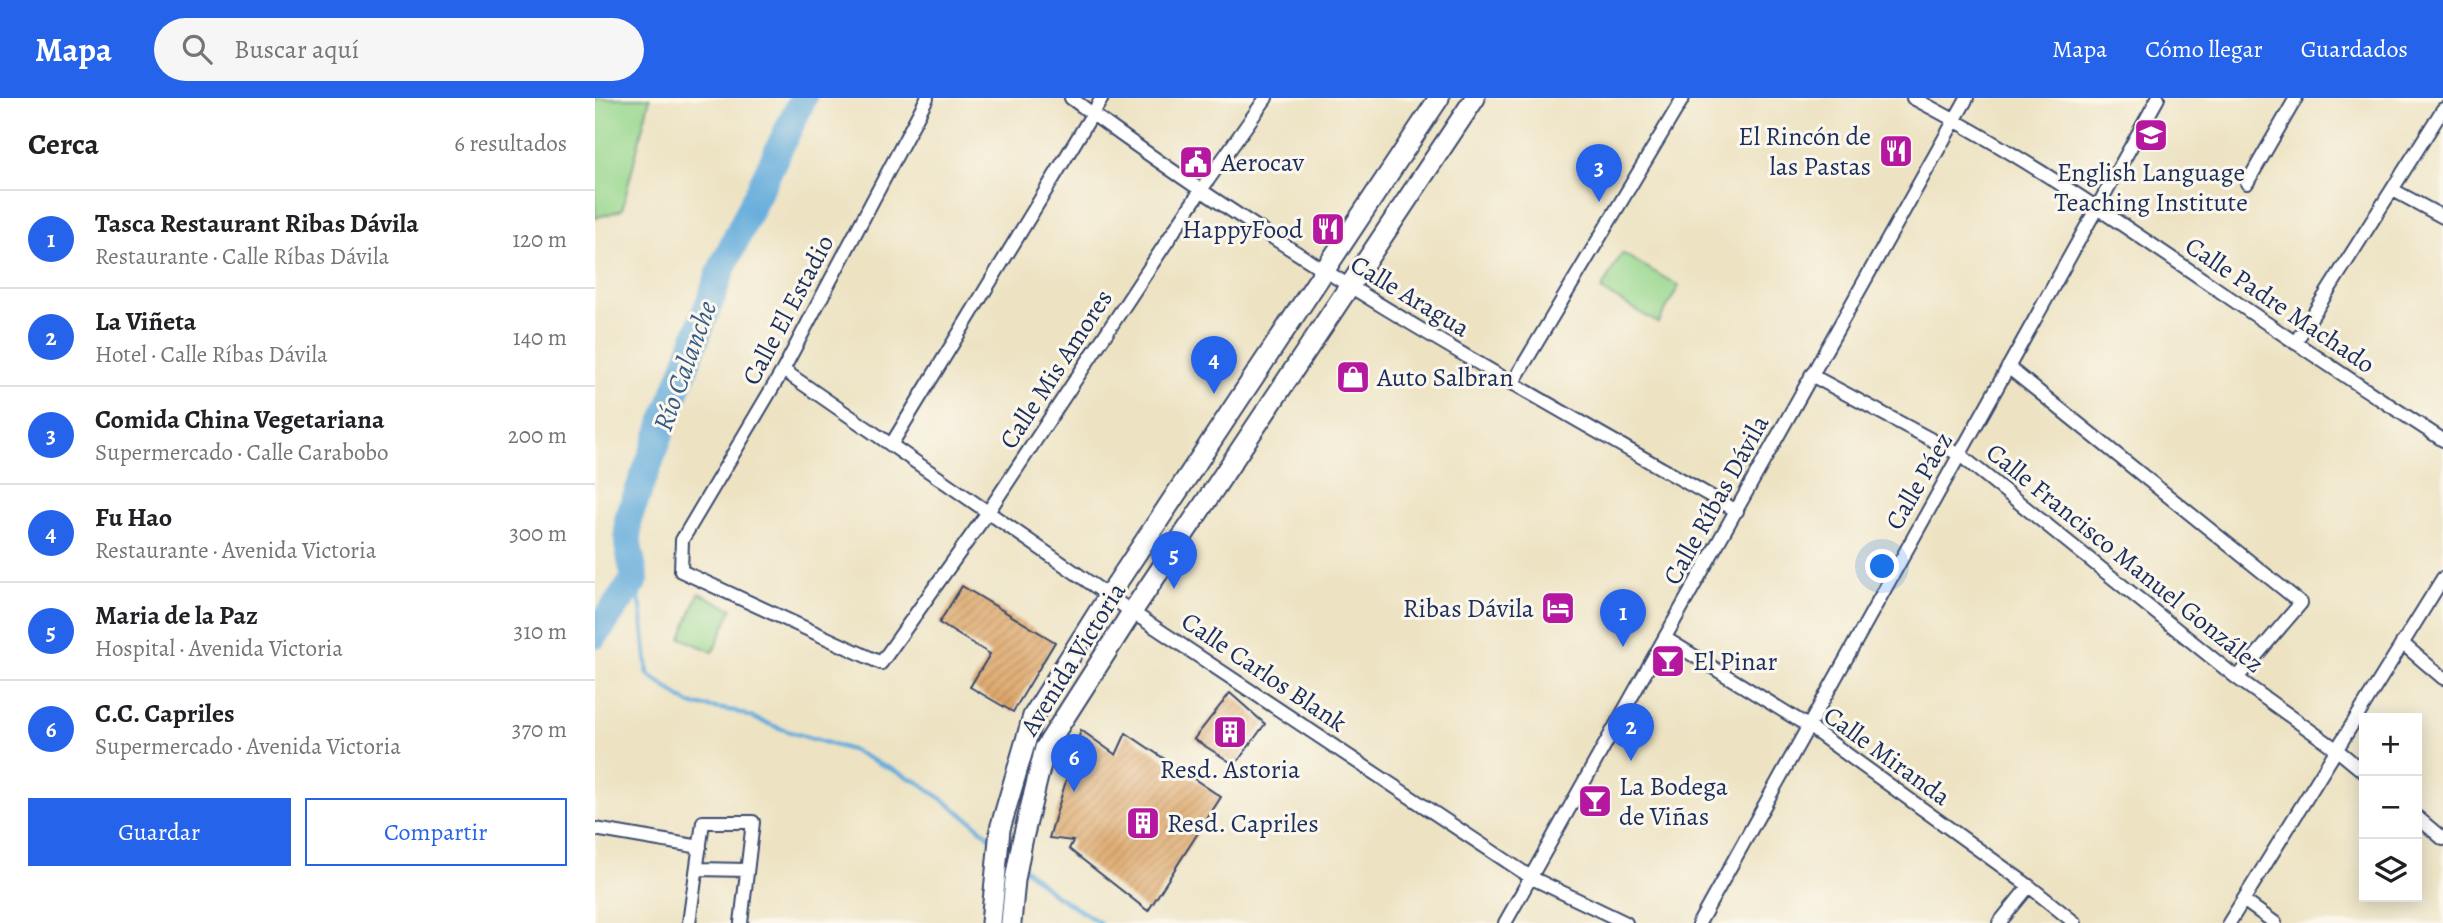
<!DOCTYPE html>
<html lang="es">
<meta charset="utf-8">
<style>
body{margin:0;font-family:Alegreya,serif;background:#f6f6f6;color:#202124}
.controls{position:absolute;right:21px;bottom:21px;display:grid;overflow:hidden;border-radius:0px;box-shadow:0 4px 18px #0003}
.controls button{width:63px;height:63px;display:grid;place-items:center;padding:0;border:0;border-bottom:2px solid #e0e0e0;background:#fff;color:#202124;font:35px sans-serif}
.you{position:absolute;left:1288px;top:469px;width:24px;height:24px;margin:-18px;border:5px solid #fff;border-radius:50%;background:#1a73e8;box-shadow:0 0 0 10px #1a73e833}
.badge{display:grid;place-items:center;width:46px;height:46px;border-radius:50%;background:#2563eb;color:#fff;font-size:23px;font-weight:700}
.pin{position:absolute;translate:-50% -58px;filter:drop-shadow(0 2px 4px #0008)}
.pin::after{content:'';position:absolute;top:37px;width:24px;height:21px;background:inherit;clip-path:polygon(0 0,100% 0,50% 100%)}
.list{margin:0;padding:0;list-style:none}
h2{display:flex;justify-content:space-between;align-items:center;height:91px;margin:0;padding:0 28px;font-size:30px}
h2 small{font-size:23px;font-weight:400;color:#757577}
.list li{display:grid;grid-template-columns:46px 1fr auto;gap:21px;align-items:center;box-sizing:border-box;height:98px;padding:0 28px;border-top:2px solid #e0e0e0}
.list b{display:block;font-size:26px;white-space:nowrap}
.list p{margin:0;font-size:23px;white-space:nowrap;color:#757577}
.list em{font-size:23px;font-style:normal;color:#757577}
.actions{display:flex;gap:14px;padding:21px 28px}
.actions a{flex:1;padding:16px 0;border:2px solid #2563eb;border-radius:0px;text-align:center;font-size:24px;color:#2563eb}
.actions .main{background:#2563eb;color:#fff}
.icon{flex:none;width:38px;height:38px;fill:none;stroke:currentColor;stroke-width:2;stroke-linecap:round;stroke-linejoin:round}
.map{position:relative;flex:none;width:1848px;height:825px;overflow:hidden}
header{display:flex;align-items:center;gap:42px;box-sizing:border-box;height:98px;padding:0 35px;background:#2563eb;color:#fff}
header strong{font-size:33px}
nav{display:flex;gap:38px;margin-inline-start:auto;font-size:24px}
.search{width:490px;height:63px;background:#f6f6f6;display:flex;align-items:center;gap:18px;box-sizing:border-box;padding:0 24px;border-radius:38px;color:#757577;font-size:26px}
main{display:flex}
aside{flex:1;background:#fff}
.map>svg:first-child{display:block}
.garden{fill:#97d78d;stroke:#598376;stroke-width:2}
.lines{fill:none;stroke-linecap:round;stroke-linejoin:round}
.stream{stroke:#63acdb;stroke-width:4.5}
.river{stroke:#63acdb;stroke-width:28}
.building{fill:url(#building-hatch)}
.minor-casing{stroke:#3a4a6d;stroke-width:16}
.primary-casing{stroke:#3a4a6d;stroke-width:23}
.minor{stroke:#fff;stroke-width:12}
.primary{stroke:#fff;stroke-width:19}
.labels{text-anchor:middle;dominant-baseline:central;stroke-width:6;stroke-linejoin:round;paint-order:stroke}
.poi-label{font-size:26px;fill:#1b2f5e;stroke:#fbf7ec;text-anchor:start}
.street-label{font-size:26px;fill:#1b2f5e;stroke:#fbf7ec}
.water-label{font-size:28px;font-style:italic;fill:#345b8a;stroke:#fbf7ec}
</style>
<header>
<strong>Mapa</strong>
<div class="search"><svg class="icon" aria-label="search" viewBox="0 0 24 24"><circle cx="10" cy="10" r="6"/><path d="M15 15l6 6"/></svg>Buscar aquí</div>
<nav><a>Mapa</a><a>Cómo llegar</a><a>Guardados</a></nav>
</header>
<main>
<aside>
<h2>Cerca<small>6 resultados</small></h2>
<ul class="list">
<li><span class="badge">1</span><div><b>Tasca Restaurant Ribas Dávila</b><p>Restaurante · Calle Ríbas Dávila</p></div><em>120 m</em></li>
<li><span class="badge">2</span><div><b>La Viñeta</b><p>Hotel · Calle Ríbas Dávila</p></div><em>140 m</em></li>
<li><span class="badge">3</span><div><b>Comida China Vegetariana</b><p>Supermercado · Calle Carabobo</p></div><em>200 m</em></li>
<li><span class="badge">4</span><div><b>Fu Hao</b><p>Restaurante · Avenida Victoria</p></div><em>300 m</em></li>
<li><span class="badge">5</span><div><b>Maria de la Paz</b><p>Hospital · Avenida Victoria</p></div><em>310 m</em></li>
<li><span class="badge">6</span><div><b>C.C. Capriles</b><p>Supermercado · Avenida Victoria</p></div><em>370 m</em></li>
</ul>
<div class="actions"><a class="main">Guardar</a><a>Compartir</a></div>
</aside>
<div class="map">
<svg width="1848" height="825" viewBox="0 0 1848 825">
<defs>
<pattern id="building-hatch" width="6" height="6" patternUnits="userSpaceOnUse" patternTransform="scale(1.75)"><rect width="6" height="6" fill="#dba05e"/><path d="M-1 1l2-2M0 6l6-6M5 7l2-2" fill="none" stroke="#b18351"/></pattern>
</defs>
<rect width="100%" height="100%" fill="#fbf7ec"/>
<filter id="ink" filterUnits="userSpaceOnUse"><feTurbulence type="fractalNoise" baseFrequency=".0143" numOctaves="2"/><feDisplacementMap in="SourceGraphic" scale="14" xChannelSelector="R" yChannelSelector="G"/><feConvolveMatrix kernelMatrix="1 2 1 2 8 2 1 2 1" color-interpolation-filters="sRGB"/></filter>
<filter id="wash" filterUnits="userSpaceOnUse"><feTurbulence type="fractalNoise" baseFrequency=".00686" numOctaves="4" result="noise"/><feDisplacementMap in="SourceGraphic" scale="28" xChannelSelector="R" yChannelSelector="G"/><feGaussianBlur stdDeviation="1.57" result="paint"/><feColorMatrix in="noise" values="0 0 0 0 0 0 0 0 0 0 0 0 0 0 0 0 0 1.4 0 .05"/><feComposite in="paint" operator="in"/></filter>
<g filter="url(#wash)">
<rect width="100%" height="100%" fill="#ede3c3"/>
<path class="garden" d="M0,0H55L27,112L0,120Z
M1027,155L1084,188L1063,225L1006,192Z
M104,495L137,511L118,554L86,540Z"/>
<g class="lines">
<path class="stream" d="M40,481L46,509L53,576L94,606L140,613L195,634L256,652L325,685L378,724L397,741
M427,768L457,795L505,825"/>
<path class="river" d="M0,537L40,481L33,447V421L128,168L208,0"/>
</g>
<g id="blocks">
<path class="building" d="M367,488L460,544L418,614L375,589L395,556L344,525Z
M635,595L670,626L640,667L599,641Z
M486,632L521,657L531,635L626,699L553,813L474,751L478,743L454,740Z"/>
</g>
</g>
<g filter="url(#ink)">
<use href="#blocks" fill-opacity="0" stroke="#3a4a6d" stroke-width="2"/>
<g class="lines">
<g class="minor-casing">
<path id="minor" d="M332,0L188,272L87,442L86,473L286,565L393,414L606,92L671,0
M476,0C686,157 915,285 1142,413
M1318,0C1428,57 1530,128 1632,198C1703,247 1775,295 1848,342
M1652,85L1701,0
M1798,92L1848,119
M1700,245L1848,11
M1413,269L1706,505L1642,580
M188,272L537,514L937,780L1031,825
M1216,277L1365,357L1642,580L1741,651L1769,674
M917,286L1088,0
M296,347L507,0
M1070,540L1213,628L1434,788L1480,825
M1807,545L1848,580
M1822,719L1848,741
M0,731L105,749
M102,771L152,772
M1648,802L1680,825
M94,825L108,724H158L146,825
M910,825L1372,0
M1104,825L1563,0
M1404,825L1434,788
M1634,825L1848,480"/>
</g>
<g class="primary-casing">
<path id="primary" d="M396,825L405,731L438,618L514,497L844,0
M416,825L420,782L427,744L450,650L537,514L880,0"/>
</g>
<use href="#minor" class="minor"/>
<use href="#primary" class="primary"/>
</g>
</g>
<defs>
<g id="university-square" transform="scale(1.75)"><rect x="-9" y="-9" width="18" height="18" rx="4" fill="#b5179e" stroke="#fbf7ec"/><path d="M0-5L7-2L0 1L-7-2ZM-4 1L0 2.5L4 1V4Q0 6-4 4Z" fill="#fff"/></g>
<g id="restaurant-square" transform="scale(1.75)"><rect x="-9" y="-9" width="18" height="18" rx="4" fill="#b5179e" stroke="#fbf7ec"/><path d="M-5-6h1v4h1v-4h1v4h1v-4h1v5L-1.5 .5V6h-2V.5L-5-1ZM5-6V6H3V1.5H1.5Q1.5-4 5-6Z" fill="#fff"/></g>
<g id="civic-square" transform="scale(1.75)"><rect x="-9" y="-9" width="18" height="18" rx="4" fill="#b5179e" stroke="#fbf7ec"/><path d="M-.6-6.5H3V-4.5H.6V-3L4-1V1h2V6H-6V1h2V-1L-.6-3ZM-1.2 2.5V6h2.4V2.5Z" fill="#fff"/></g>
<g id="shop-square" transform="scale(1.75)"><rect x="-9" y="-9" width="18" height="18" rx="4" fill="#b5179e" stroke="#fbf7ec"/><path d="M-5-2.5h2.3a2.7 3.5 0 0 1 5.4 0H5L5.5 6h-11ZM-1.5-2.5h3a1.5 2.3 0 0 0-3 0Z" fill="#fff"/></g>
<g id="hotel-square" transform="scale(1.75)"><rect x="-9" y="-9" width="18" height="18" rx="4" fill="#b5179e" stroke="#fbf7ec"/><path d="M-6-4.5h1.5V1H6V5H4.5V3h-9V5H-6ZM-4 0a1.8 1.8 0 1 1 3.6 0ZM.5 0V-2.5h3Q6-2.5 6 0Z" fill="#fff"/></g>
<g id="bar-square" transform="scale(1.75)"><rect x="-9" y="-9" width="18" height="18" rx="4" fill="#b5179e" stroke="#fbf7ec"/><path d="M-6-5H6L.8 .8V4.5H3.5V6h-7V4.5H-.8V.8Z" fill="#fff"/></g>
<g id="building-square" transform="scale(1.75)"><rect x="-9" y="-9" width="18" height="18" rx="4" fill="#b5179e" stroke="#fbf7ec"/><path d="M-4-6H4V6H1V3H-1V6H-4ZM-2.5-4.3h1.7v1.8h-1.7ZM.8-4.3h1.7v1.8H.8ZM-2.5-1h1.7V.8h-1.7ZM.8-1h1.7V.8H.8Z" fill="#fff"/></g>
</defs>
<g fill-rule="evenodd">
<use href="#university-square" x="1556" y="37"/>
<use href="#restaurant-square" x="1301" y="53"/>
<use href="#civic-square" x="601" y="64"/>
<use href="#restaurant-square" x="733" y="131"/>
<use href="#shop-square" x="758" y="279"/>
<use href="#hotel-square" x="963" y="510"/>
<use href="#bar-square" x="1073" y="563"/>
<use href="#building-square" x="635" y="634"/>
<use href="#bar-square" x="1000" y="703"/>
<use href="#building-square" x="548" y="725"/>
</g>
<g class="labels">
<g class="poi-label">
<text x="1276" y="38" text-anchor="end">El Rincón de<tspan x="1276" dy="30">las Pastas</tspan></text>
<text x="626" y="64">Aerocav</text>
<text x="1556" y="74" text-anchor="middle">English Language<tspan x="1556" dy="30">Teaching Institute</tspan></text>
<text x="708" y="131" text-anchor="end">HappyFood</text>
<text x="782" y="279">Auto Salbran</text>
<text x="939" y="510" text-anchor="end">Ribas Dávila</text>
<text x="1098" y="563">El Pinar</text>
<text x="635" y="671" text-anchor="middle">Resd. Astoria</text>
<text x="1024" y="688">La Bodega<tspan x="1024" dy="30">de Viñas</tspan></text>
<text x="572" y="725">Resd. Capriles</text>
</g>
<g class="street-label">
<text transform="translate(815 198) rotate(31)">Calle Aragua</text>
<text transform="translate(1685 207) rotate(34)">Calle Padre Machado</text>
<text transform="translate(193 212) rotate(-62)">Calle El Estadio</text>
<text transform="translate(461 271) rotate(-57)">Calle Mis Amores</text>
<text transform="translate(1324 383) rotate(-60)">Calle Páez</text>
<text transform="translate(1121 402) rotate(-61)">Calle Ríbas Dávila</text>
<text transform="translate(1530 460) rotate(39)">Calle Francisco Manuel González</text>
<text transform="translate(478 561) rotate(-58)">Avenida Victoria</text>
<text transform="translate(669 574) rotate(34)">Calle Carlos Blank</text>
<text transform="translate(1292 658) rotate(36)">Calle Miranda</text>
</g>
<g class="water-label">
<text transform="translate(90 268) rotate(-70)">Río Calanche</text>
</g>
</g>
</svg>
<div class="controls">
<button>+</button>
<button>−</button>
<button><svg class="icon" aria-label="layers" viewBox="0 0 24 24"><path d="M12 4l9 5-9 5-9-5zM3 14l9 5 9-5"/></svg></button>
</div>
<div class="you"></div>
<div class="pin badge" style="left:1028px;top:549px">1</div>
<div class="pin badge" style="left:1036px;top:663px">2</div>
<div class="pin badge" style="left:1004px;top:104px">3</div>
<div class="pin badge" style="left:619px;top:296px">4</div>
<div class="pin badge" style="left:579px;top:491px">5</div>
<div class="pin badge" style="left:479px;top:694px">6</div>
</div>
</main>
